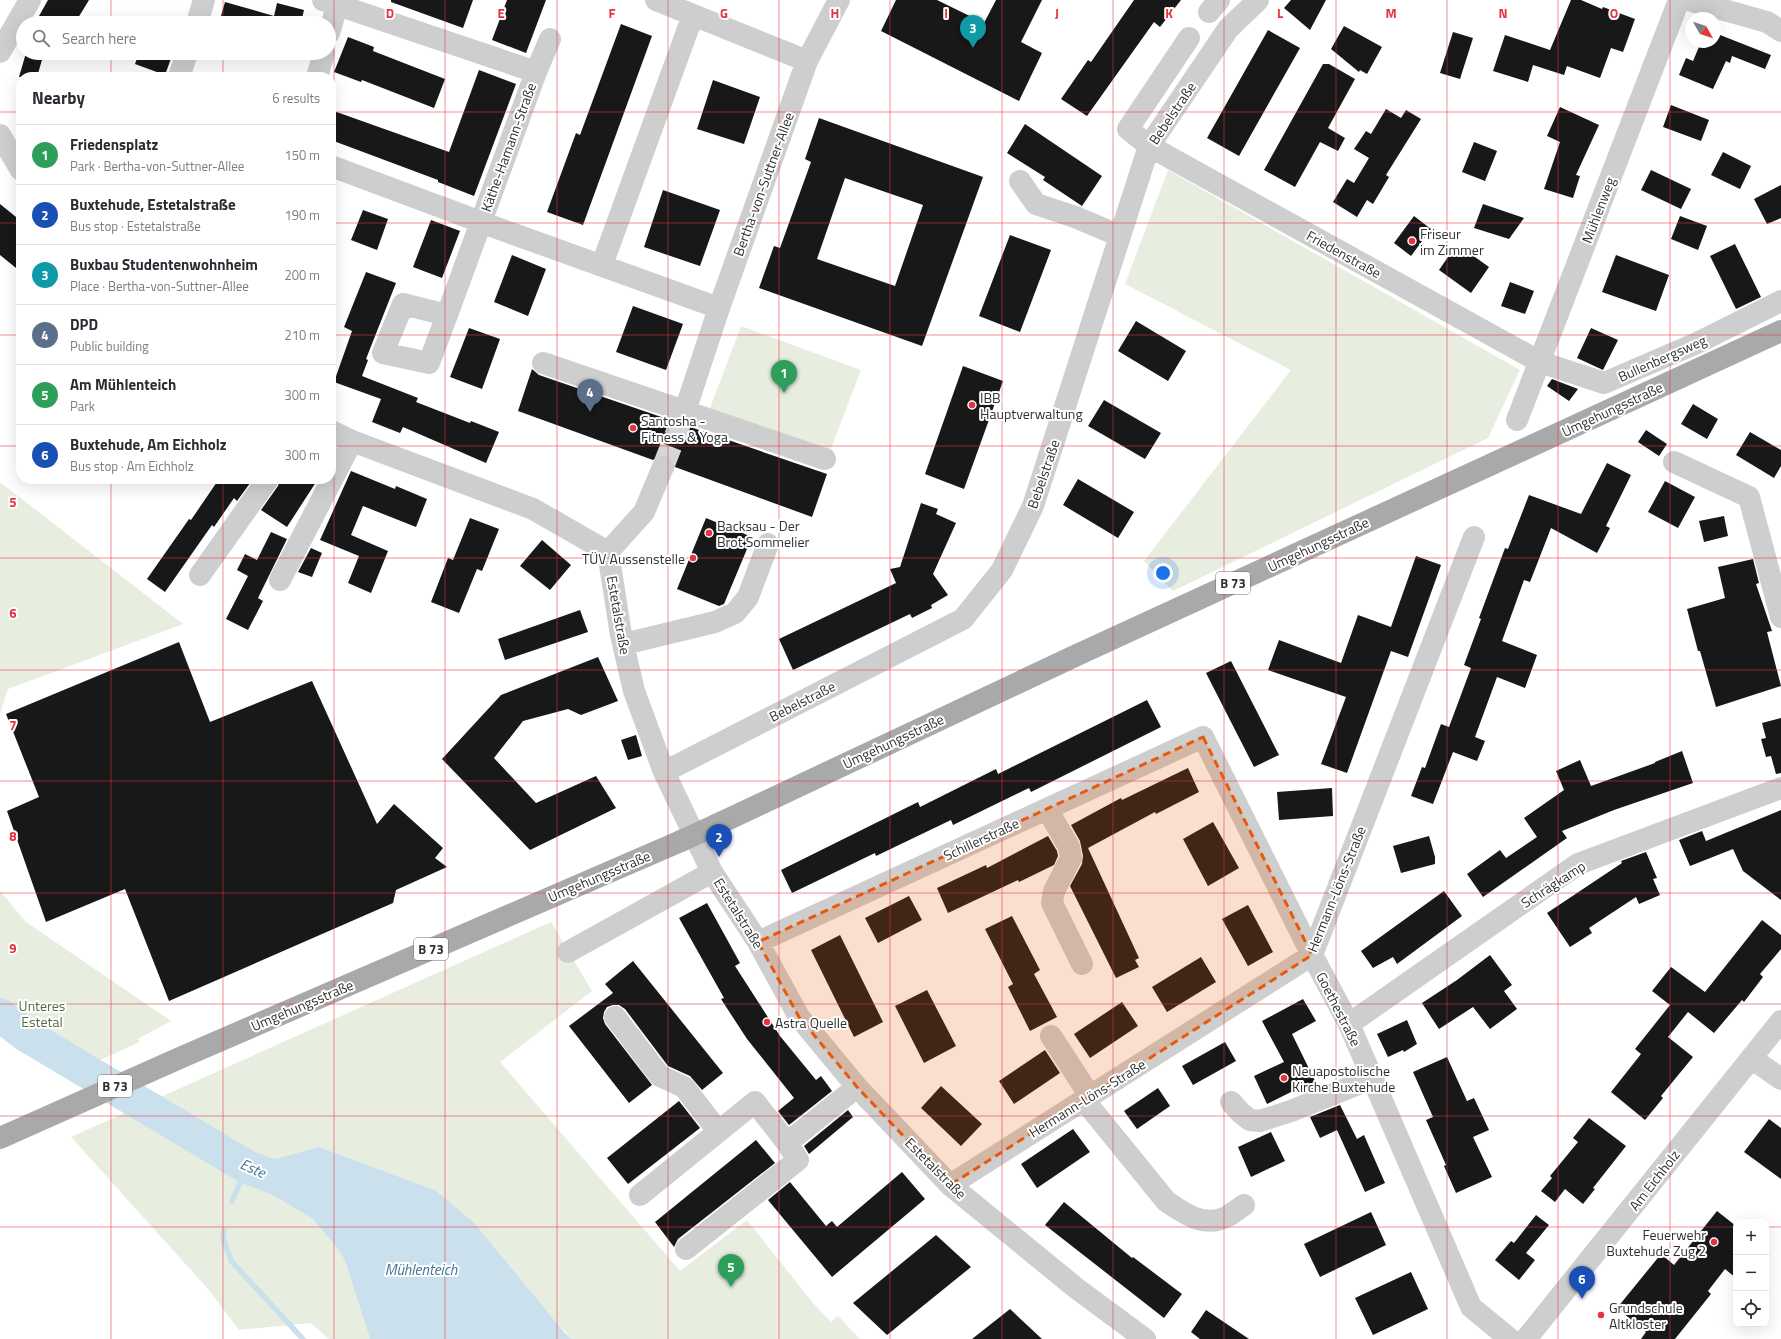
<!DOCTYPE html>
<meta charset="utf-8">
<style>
body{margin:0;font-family:"Titillium Web",sans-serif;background:#f7f7f7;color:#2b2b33}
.controls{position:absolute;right:12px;bottom:12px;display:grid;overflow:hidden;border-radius:8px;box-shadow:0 4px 16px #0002}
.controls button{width:36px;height:36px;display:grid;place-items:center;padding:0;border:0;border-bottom:1px solid #e1e1e2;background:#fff;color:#2b2b33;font:20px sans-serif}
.compass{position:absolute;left:1685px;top:12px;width:36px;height:36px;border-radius:50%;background:#fff;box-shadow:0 4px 16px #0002;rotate:129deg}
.you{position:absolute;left:1163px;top:573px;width:14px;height:14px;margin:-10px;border:3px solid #fff;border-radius:50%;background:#1a73e8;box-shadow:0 0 0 6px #1a73e833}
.badge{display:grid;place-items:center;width:26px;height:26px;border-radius:50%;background:#0f766e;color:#fff;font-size:13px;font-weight:700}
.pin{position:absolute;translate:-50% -33px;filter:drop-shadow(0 1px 2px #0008)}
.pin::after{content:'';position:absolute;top:21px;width:14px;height:12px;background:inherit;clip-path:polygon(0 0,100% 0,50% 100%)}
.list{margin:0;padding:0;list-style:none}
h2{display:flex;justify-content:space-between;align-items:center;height:52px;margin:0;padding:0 16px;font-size:17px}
h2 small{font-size:13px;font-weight:400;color:#7c7c81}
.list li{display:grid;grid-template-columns:26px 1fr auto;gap:12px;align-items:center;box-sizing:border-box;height:60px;padding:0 16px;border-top:1px solid #e1e1e2}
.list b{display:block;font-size:15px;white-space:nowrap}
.list p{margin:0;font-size:13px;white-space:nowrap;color:#7c7c81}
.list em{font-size:13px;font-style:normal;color:#7c7c81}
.icon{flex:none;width:22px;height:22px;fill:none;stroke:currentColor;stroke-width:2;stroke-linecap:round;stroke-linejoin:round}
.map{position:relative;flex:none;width:1781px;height:1339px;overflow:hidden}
.search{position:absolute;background:#fff;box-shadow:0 4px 16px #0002;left:16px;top:16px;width:320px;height:44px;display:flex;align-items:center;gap:10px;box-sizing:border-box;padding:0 14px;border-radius:22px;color:#7c7c81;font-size:15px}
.panel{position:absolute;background:#fff;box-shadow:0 4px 16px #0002;left:16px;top:72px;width:320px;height:412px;border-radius:16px}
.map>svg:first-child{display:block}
.green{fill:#e7eedf}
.water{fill:#cbe0ed}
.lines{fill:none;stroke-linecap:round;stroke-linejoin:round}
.stream{stroke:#cbe0ed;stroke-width:5.5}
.river{stroke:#cbe0ed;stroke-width:34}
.building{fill:#181818;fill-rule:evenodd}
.minor-tunnel{stroke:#d6d6d6;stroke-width:22;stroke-dasharray:22 11;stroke-linecap:butt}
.minor{stroke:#cecece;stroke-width:22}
.major{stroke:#a9a9a9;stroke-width:22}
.major-bridge{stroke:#a9a9a9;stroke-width:22}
.marked{fill:#e8590c;fill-opacity:0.2;stroke:#e8590c;stroke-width:3;stroke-dasharray:8 5;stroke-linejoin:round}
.grid{fill:none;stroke:#e7333f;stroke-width:1;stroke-opacity:0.55}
.poi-dot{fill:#e7333f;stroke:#fff;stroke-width:1.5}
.labels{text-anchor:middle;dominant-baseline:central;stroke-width:4;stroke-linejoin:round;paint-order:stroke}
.shield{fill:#fff;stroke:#6f6f6f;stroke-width:1}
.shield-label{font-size:13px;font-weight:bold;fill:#313131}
.street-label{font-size:14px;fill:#313131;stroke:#fff}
.poi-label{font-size:14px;fill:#313131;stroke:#fff;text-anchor:start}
.park-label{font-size:14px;fill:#536e3d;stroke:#fff}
.water-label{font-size:15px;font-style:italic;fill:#3d7295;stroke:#fff}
.grid-label{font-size:13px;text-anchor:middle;font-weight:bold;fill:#e7333f;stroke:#fff;stroke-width:4;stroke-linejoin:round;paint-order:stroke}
</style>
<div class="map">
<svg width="1781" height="1339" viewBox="0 0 1781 1339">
<rect width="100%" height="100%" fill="#fff"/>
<path class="green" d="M1168,170L1520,370L1488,438L1173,591L1144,561L1291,370L1125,284Z
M741,326L861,370L830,451L710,408Z
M0,482L183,624L8,689L0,713Z
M0,891L26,922L171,1021L138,1039L140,1042L89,1065L64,1073L18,1047L0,1034Z
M551,922L592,991L500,1062L680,1271L747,1220L813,1303L831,1322L838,1316L860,1339H572L435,1190L319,1147L242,1177L313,1219L338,1249L345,1261L370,1339H329L311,1323L239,1330L208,1289L71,1137Z"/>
<path class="water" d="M319,1147L435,1190L474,1223L565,1333L572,1339H370L345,1261L338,1249L313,1219L242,1177L247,1167Z"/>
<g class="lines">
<path class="stream" d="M232,1201L247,1167
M224,1230L223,1239L232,1262L303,1339"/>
<path class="river" d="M0,1015L26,1035L247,1167L290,1183"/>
</g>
<path class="building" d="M48,0H89L75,23H50L39,16Z
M391,0H473L463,28L391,2Z
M507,0H546L526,53L492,40Z
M896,0H937L984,23L996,0H1042L1021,42L1042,53L1019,101L881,31Z
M1134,0H1181L1160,27L1154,22L1087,116L1061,99L1088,60L1091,62Z
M1291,0H1326L1310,30L1284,8Z
M1571,0H1581L1602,9L1603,7L1635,19L1623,52L1611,48L1600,78L1567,66L1564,75L1533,65L1528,82L1493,71L1505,35L1550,50Z
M225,2L274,16L277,3L304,10L301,23H219Z
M621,24L652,36L583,225L547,212L576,133L580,135Z
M1344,26L1382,47L1367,74L1360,70L1359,72L1331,49Z
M1268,30L1300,48L1239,156L1207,138Z
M1453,32L1473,38L1460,79L1440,73Z
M1715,33L1771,55L1765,69L1732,56L1730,63L1726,61L1713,89L1679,75L1686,58L1693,61L1701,42H1715Z
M348,37L374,47L373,51L445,79L434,108L362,80L361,82L334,72Z
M26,53H44L37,77H19Z
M139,53H173L165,75L135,64Z
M1323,64H1329L1355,79L1328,128L1345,138L1338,151L1320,142L1295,187L1264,170Z
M479,70L516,84L474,196L438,182V180L331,140V110L449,152Z
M713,80L760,97L744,144L697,129Z
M1671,105L1709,120L1701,141L1663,127Z
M1560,107L1599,125L1576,175L1580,176L1573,198L1544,189L1560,142L1547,136Z
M1386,109L1401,118L1406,110L1421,119L1386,175L1389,177L1373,204L1367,200L1357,217L1333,202L1347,179L1354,183L1369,158L1354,149L1366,131L1371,134Z
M819,118L983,177L922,346L759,288L774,246L780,248L811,162L805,159ZM845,178L923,205L895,286L817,259Z
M1025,124L1102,176L1082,206L1043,180L1045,177L1007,153Z
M1474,142L1497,151L1485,181L1462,172Z
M1723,152L1751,166L1740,189L1711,175Z
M1651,170L1691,189L1681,209L1641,190Z
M1781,185V218L1767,224L1754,199Z
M663,190L720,210L700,266L644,247Z
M0,204L21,221V272L0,255Z
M1483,204L1524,218L1509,239L1474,228Z
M363,210L388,219L377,250L351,240Z
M1414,216L1431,229L1411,256L1394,243Z
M1680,216L1707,226L1698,250L1671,239Z
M431,220L460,231L442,278L413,267Z
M1010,235L1051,250L1020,332L979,316Z
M1735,244L1761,297L1736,309L1710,256Z
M1455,247H1461L1489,267L1471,293L1439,270Z
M512,255L546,269L528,316L494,302Z
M1616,255L1669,275L1656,311L1602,292Z
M366,272L396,283L366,359L368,360L362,376L418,398L416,402L470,423L471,421L499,432L486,463L403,427L400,433L372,422L381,399L334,382L352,331L344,327Z
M1510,282L1534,291L1525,314L1501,306Z
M633,306L683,324L666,370L616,352Z
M1136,321L1186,351L1168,381L1118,351Z
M469,328L500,339L482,389L450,377Z
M1591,328L1618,340L1603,370L1577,358Z
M963,366L1003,381L964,489L925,474Z
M532,369L539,375L827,474L812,517L675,467L673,460L667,455H661L653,460L518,411Z
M1552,379L1578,389L1569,401L1547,386Z
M1104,400L1161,433L1145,459L1088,426Z
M1693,404L1718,419L1707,439L1681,424Z
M1646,430L1667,444L1659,456L1638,442Z
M1750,432L1781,450V466L1774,478L1736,455Z
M1607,463L1631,475L1606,526L1610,528L1597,553L1551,528L1530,582L1524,580L1502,641L1537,655L1525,688L1497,677L1475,737L1485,741L1477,761L1453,752L1433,804L1411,796L1422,767L1425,768L1441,724L1449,727L1471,668L1464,665L1481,619L1479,618L1505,548L1508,549L1529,495L1581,514Z
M351,471L395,489L396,486L427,499L416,527L363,506L351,535L388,551L371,593L348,583L359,556L320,540Z
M219,479H253L237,501L234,498L214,527L212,525L165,592L147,579L189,519L191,520Z
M280,479H318L287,527L261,510L278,486Z
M1078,479L1134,512L1118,538L1063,505Z
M1665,481L1695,497L1678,528L1648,512Z
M921,503L938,509L936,514L956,523L933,574L948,595L931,605L932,608L912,618L910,614L793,670L779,639L896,583L890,569L900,567Z
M1724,516L1728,536L1704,542L1699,521Z
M470,518L499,529L482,571L477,569L459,613L431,602L448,558L453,560Z
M706,518L752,537L724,604L719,606L677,589Z
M271,532L287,539L258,598L263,601L248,630L226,619L248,576L237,570L245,554L257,560Z
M542,540L571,565L550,590L520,566Z
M311,548L322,553L312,577L298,572Z
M1416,556L1441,565L1408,657L1391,651L1347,773L1321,764L1346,697L1268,670L1279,640L1341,663L1358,615L1391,627Z
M1753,559L1759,583L1756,584L1772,631L1767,632L1781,686L1716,707L1700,651H1698L1687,609L1725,598L1718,567Z
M580,610L588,632L505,660L498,639Z
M179,642L210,722L312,681L377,824L394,804L443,848L435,858L447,867L396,890L393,903L169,1001L125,889L46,922L7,811L39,797L6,714Z
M598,657L618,701L581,715L568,709L523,721L494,758L536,803L596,776L616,808L530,850L442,759L501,695Z
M1231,661L1279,755L1254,767L1206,673Z
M1147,700L1161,727L1031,792L1029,788L953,825L951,820L876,856L875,853L792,893L781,870L918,802L920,807L996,769L998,774Z
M1781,718V773L1776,774L1771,756L1766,757L1761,739L1766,738L1762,723Z
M636,735L642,756L628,760L621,740Z
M1682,751L1693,783L1614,810L1562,831L1567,838L1483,897L1467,874L1500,850L1506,858L1537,837L1524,818L1564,790L1556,771L1580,760L1591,786L1655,763V762Z
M1188,768L1199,792L1156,814L1155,812L1088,848L1139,958L1135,960L1139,967L1116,978L1070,886L1082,864L1083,856L1080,841L1071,825L1121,798L1122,800Z
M1332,788L1333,816L1279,820L1277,792Z
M1781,810V900L1743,871L1733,849L1690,866L1679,840L1702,831L1706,841Z
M1213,822L1239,868L1208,886L1183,839Z
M1048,836L1057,851L1058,856L1054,865L1019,882L1018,880L948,913L937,888L986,865L987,868Z
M1429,836L1435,857V864L1401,873L1393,846Z
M1646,852L1657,878L1653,879L1660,895L1639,904L1636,897L1589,928L1592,933L1570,947L1547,913L1622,863L1621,861Z
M1444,891L1462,916L1397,964L1393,957L1373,968L1361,951Z
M909,896L922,920L878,943L865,918Z
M707,903L740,963L735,966L780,1036L816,1080L821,1076L832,1091L789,1125L778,1111L794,1098L747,1039L721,999L724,998L679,918Z
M1248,905L1273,952L1248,966L1222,919Z
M1012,916L1040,970L1034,974L1057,1017L1030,1031L1008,987L1013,984L985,929Z
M1762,920L1781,935V949L1760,974L1763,977L1744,1002L1742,1000L1714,1033L1688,1012L1668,1037L1693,1057L1661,1096L1663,1098L1645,1120L1611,1092L1641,1054L1635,1049L1670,1005L1652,991L1671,967L1705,992Z
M840,935L883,1022L854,1037L811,950Z
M1490,955L1512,985L1504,991L1517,1009L1490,1029L1473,1007L1439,1029L1422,1003L1457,980Z
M1201,957L1216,982L1167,1012L1152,987Z
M633,961L723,1073L702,1090L690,1076L668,1066L625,1009L619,1005H613L607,1007L604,1012L603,1018L605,1024L652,1085L629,1103L569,1026L613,993L605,984Z
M927,990L956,1046L924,1063L895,1006Z
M1303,999L1316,1021L1292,1034L1318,1087L1299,1094L1297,1089L1267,1104L1254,1076L1284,1062L1262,1021Z
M1122,1002L1138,1026L1090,1058L1074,1034Z
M1407,1020L1417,1044L1404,1052L1403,1050L1388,1057L1377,1034Z
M1225,1042L1236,1061L1193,1085L1182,1066Z
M1045,1050L1060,1073L1014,1104L999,1081Z
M1447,1057L1467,1101L1474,1098L1489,1130L1473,1137L1492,1177L1456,1193L1444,1166L1446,1165L1426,1120L1433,1117L1413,1072Z
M941,1086L982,1124L961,1146L921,1108Z
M1158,1088L1170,1106L1137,1129L1124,1111Z
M679,1101L700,1128L628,1184L607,1158Z
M1340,1105L1357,1139L1364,1135L1385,1183L1365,1192L1337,1130L1320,1138L1310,1117Z
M848,1110L853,1117L809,1154L804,1146Z
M1589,1118L1626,1146L1593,1188L1595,1189L1583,1204L1565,1189L1555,1202L1541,1191L1552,1178L1550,1176L1578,1142L1573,1138Z
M1769,1119L1781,1128V1179L1744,1152Z
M1073,1129L1090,1152L1037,1188L1021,1164Z
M1271,1132L1285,1161L1251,1177L1238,1147Z
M756,1140L775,1163L678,1239L674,1247L655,1222Z
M902,1172L925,1199L832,1277L768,1200L790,1182L826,1226L832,1221L837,1227Z
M1064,1202L1132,1258L1133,1257L1182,1294L1164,1318L1045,1225Z
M1717,1211L1736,1226V1278L1725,1269L1708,1291L1711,1294L1675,1339H1641L1646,1332L1617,1308L1661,1254L1674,1265Z
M1371,1212L1386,1245L1320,1277L1304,1244Z
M1536,1215L1549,1225L1526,1253L1535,1260L1519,1280L1495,1260L1511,1241L1514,1243Z
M936,1235L971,1267L887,1335L853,1303Z
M1411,1272L1428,1309L1373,1335L1355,1298Z
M1010,1309L1042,1339H972Z
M1206,1310L1249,1339H1200L1191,1332Z"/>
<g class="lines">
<path class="minor-tunnel" d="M663,467L685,411"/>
<path class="minor" d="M323,0L536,72L447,315L403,304L383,353L429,363L447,315
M656,0L807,61
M1688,0L1767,22L1781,31
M1209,12L1219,0
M197,23L204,0
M329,33L337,6L340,0
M1189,38L1128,129L1149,146L1540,362L1604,383L1697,343L1781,301
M0,52L30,0
M536,72L550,39
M179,77L187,53
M317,77L324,53
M0,135L21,170
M331,166L497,228L719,308
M1020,181L1036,204L1075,217L1120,236
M602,265L693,15
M543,363L825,459
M685,411L719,308L807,61L839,0
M1517,420L1679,0
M331,431L352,441L533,509L608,552
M1674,462L1749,497L1781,617
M608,552L621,635L634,691L664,772L712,872L758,942L799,1017L857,1087L950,1185L1076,1288L1145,1339
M608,552L644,512L663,467
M200,575L268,479
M280,580L352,441
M624,644L715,622L735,613L748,597L768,544
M664,772L963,619L1002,570L1033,506L1149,146L1228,29L1258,0
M1047,809L1069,847L1071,858L1054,891L1052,903L1082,964
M758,942L1203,737L1312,955L1349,1024L1471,1307L1510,1339
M568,952L712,872
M615,1017L660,1076L684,1087L718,1131
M1349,1024L1578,864L1781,788
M1051,1036L1090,1096
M1751,1058L1781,1079
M1084,1100L1166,1201C1183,1213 1204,1228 1226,1217C1232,1214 1238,1209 1244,1205
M1231,1102L1241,1113L1250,1120L1260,1121L1291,1111L1373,1078
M950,1185L1312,955L1474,537
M640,1195L755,1102L787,1143L857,1087
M686,1249L798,1160L787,1143
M1526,1339L1781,1021"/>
<path class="major" d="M716,825L1077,655L1781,331
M0,1138L182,1057L681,841"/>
<path class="major-bridge" d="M681,841L716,825"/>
</g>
<path class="marked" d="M1203,737L1312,955L950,1185L857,1087L799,1017L758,942Z"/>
<path class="grid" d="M111,0V23M223,0V23M334,0V1339M445,0V1339M557,0V1339M668,0V1339M779,0V1339M890,0V1339M1002,0V1339M1113,0V1339M1224,0V1339M1336,0V1339M1447,0V1339M1558,0V1339M1670,0V1339M111,53V77M223,53V77M0,112H21M331,112H1781M0,223H21M331,223H1781M0,335H21M331,335H1781M0,446H21M331,446H1781M111,479V1339M223,479V1339M0,558H1781M0,670H1781M0,781H1781M0,893H1781M0,1004H1781M0,1116H1781M0,1227H1736M1766,1227H1781"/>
<g class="poi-dot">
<circle cx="1412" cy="241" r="4"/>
<circle cx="972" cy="405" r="4"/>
<circle cx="633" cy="428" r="4"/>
<circle cx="709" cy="533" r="4"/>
<circle cx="693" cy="558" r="4"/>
<circle cx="767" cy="1022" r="4"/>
<circle cx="1284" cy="1078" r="4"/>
<circle cx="1714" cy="1242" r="4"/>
<circle cx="1601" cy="1315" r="4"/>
</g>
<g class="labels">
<g class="shield">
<rect x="1216" y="572" width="34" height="22" rx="3"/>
<rect x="414" y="938" width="34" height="22" rx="3"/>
<rect x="98" y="1075" width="34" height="22" rx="3"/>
</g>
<g class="shield-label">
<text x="1233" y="583">B 73</text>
<text x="431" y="949">B 73</text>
<text x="115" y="1086">B 73</text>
</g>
<g class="street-label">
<text transform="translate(1172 113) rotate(-56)">Bebelstraße</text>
<text transform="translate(508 147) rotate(-70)">Käthe-Hamann-Straße</text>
<text transform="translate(763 184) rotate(-70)">Bertha-von-Suttner-Allee</text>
<text transform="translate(1598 210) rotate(-69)">Mühlenweg</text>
<text transform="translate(1344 254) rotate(29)">Friedenstraße</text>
<text transform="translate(1662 358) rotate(-24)">Bullenbergsweg</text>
<text transform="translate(1612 409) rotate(-25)">Umgehungsstraße</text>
<text transform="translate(1043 474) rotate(-71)">Bebelstraße</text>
<text transform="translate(1318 544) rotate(-25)">Umgehungsstraße</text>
<text transform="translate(619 615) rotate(80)">Estetalstraße</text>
<text transform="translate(802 701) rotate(-27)">Bebelstraße</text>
<text transform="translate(893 741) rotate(-25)">Umgehungsstraße</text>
<text transform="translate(981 839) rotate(-25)">Schillerstraße</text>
<text transform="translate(599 876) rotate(-23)">Umgehungsstraße</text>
<text transform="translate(1553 884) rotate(-33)">Schrägkamp</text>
<text transform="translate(1336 889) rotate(-68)">Hermann-Löns-Straße</text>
<text transform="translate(739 913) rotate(58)">Estetalstraße</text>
<text transform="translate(302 1005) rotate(-23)">Umgehungsstraße</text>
<text transform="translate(1339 1009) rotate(63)">Goethestraße</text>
<text transform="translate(1087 1098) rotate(-32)">Hermann-Löns-Straße</text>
<text transform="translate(936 1168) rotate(45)">Estetalstraße</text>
<text transform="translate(1654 1180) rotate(-52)">Am Eichholz</text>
</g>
<g class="poi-label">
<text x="1420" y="233">Friseur<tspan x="1420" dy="16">im Zimmer</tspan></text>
<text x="980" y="397">IBB<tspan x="980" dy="16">Hauptverwaltung</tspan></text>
<text x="641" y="420">Santosha -<tspan x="641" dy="16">Fitness &amp; Yoga</tspan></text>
<text x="717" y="525">Backsau - Der<tspan x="717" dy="16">Brot Sommelier</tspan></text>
<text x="685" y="558" text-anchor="end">TÜV Aussenstelle</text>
<text x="775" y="1022">Astra Quelle</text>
<text x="1292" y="1070">Neuapostolische<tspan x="1292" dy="16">Kirche Buxtehude</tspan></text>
<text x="1706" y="1234" text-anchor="end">Feuerwehr<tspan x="1706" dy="16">Buxtehude Zug 2</tspan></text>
<text x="1609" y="1307">Grundschule<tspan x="1609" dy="16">Altkloster</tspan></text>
</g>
<g class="park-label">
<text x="42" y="1005">Unteres<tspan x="42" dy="16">Estetal</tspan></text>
</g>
<g class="water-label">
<text transform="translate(253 1168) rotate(24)">Este</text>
<text x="421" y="1269">Mühlenteich</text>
</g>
</g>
<g class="grid-label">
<text x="390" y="18">D</text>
<text x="501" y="18">E</text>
<text x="612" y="18">F</text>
<text x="724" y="18">G</text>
<text x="835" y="18">H</text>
<text x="946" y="18">I</text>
<text x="1057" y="18">J</text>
<text x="1169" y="18">K</text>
<text x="1280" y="18">L</text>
<text x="1391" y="18">M</text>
<text x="1503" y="18">N</text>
<text x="1614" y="18">O</text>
<text x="13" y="507">5</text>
<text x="13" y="618">6</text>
<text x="13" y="730">7</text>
<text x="13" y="841">8</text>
<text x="13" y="953">9</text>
</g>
</svg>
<div class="controls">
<button>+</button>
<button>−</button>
<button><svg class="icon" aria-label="locate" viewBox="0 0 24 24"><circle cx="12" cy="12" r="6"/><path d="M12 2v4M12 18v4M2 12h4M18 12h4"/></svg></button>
</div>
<svg class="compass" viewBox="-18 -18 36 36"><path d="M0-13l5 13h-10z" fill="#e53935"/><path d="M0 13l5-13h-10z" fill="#7c7c81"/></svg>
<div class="you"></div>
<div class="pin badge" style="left:784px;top:393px;background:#2e9e5b">1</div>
<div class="pin badge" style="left:719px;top:857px;background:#1a4fb4">2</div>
<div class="pin badge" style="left:973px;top:48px;background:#0f9aa8">3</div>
<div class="pin badge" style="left:590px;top:412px;background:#5c6f8a">4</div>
<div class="pin badge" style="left:731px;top:1287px;background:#2e9e5b">5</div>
<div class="pin badge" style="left:1582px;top:1299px;background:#1a4fb4">6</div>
<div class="search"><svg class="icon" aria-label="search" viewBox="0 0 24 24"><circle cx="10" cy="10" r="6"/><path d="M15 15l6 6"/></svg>Search here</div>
<section class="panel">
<h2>Nearby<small>6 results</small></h2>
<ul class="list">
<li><span class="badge" style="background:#2e9e5b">1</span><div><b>Friedensplatz</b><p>Park · Bertha-von-Suttner-Allee</p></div><em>150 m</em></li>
<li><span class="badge" style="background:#1a4fb4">2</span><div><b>Buxtehude, Estetalstraße</b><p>Bus stop · Estetalstraße</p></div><em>190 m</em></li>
<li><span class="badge" style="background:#0f9aa8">3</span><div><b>Buxbau Studentenwohnheim</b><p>Place · Bertha-von-Suttner-Allee</p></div><em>200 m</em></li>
<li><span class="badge" style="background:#5c6f8a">4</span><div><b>DPD</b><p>Public building</p></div><em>210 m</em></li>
<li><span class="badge" style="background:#2e9e5b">5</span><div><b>Am Mühlenteich</b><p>Park</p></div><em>300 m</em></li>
<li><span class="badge" style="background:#1a4fb4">6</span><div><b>Buxtehude, Am Eichholz</b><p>Bus stop · Am Eichholz</p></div><em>300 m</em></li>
</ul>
</section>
</div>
